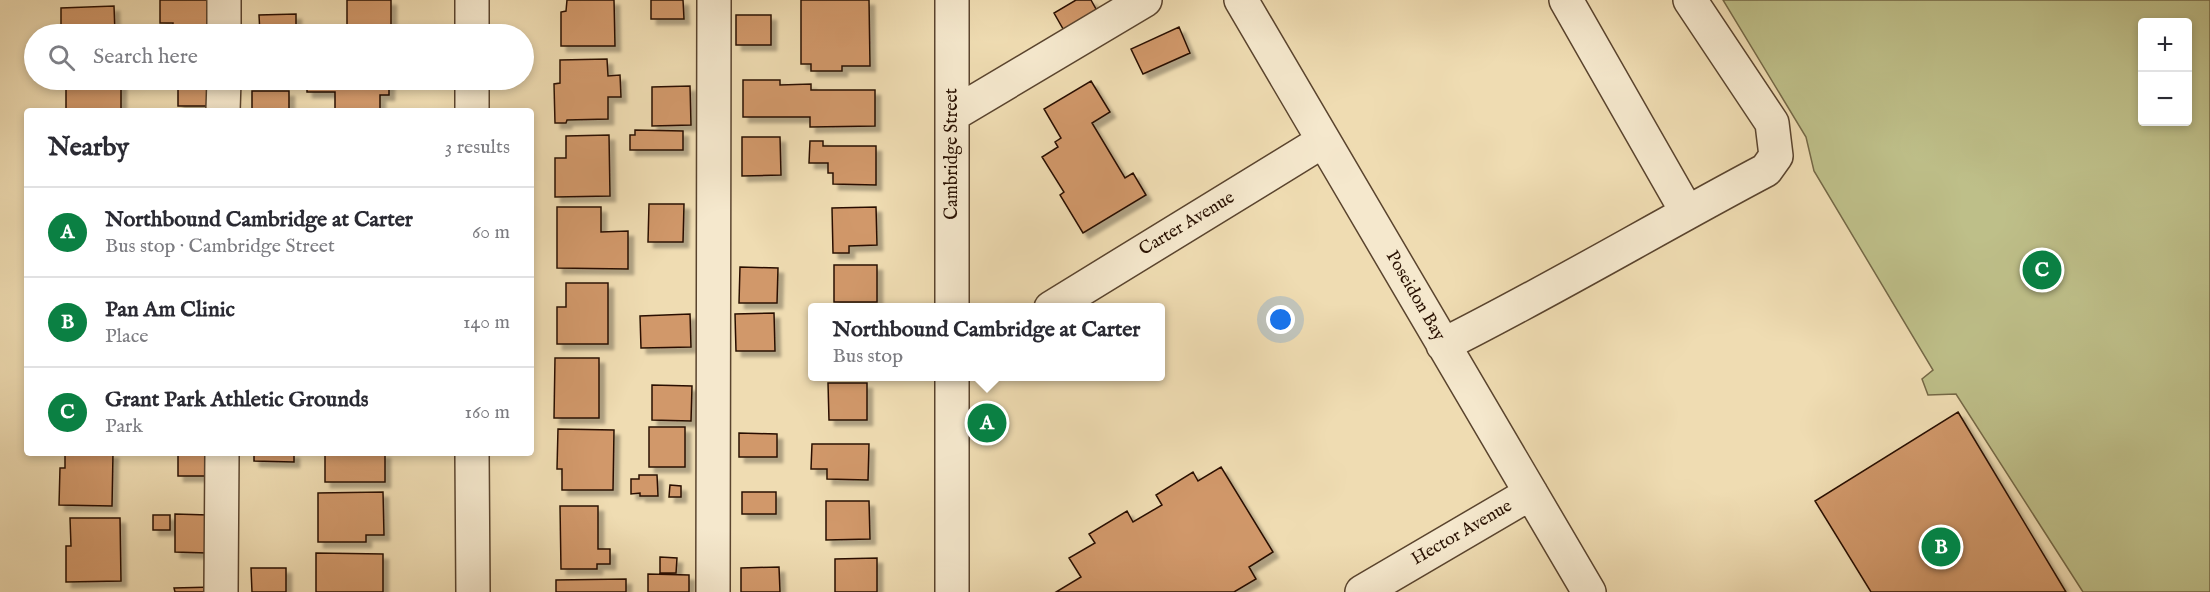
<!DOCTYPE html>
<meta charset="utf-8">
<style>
body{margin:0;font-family:"IM FELL English",serif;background:#f7f7f7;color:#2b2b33}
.controls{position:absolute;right:18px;top:18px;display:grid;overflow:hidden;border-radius:6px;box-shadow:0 3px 9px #0003}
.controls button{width:54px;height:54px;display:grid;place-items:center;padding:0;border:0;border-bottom:2px solid #e1e1e2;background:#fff;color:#2b2b33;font:30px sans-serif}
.you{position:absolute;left:1281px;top:320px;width:21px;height:21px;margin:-15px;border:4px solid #fff;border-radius:50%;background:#1a73e8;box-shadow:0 0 0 9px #1a73e833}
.badge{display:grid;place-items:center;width:39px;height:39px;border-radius:50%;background:#0b8043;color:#fff;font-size:20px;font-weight:700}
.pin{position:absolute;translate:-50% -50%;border:3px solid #fff;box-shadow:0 2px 6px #0006}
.popup{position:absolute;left:808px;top:303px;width:357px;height:78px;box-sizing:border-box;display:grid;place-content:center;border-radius:6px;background:#fff;filter:drop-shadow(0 2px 4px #0005);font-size:20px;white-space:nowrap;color:#7c7c81}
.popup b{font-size:22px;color:#2b2b33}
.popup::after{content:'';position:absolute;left:50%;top:100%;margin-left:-12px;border:12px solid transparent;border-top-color:#fff}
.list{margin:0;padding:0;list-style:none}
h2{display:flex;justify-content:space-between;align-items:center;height:78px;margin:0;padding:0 24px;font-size:26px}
h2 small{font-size:20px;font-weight:400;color:#7c7c81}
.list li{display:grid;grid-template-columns:39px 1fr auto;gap:18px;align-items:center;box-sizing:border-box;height:90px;padding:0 24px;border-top:2px solid #e1e1e2}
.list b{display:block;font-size:22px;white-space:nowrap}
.list p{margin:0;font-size:20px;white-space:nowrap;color:#7c7c81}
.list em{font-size:20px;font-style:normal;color:#7c7c81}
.icon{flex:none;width:33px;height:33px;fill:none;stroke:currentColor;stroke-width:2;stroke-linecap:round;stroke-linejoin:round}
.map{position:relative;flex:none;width:2210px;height:592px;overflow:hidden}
.search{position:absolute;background:#fff;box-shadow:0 3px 9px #0003;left:24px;top:24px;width:510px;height:66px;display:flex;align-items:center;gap:15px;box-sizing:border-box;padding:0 21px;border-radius:33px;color:#7c7c81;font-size:22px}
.panel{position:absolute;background:#fff;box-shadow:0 3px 9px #0003;left:24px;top:108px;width:510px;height:348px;border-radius:6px}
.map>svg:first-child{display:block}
.green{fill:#bebf89;stroke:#746846;stroke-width:1.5;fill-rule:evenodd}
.building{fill:#d1986b;stroke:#291102;stroke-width:1.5;filter:url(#shadow)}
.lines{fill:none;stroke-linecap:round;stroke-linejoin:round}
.minor-casing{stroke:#5a442e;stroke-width:36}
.minor{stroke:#f5e8cd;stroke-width:33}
.labels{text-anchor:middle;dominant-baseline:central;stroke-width:5;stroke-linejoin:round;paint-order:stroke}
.street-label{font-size:18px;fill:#291102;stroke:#f5e8cd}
</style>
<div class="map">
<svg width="2210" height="592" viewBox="0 0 2210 592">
<defs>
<filter id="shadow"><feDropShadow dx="5.5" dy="5.5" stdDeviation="1.5" flood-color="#0004"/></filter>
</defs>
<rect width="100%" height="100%" fill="#efdcb2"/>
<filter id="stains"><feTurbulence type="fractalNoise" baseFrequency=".00333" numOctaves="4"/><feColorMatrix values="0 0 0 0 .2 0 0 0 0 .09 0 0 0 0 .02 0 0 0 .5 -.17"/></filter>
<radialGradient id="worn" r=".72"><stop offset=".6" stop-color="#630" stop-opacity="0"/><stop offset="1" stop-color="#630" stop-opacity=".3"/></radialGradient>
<path class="green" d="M1723,0H2210V592H2083L1956,394L1928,395L1922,379L1933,370L1814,171L1806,137ZM2142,22H2188V122H2142Z"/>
<path class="building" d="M160,0H210L209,31H173V23H160Z
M347,0H391V34H347Z
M567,0H614L615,46H561V12L566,11Z
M651,0H683L684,19H651Z
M801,0H869L870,66H842V71H811V64H801Z
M1076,0H1091L1103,22L1070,41L1054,13Z
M114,6L115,34H61V8Z
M296,14V34H260L259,15Z
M736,15H771V45H736Z
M1179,27L1190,53L1143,74L1131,49Z
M607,59L608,76L620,75L621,97H608V119L567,120L566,123H555L554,84L560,83V60Z
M66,80H121V111H66Z
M178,80H217V106H178Z
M307,80H389V95H380V111H335V92H307Z
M743,80H780V85L811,84V90H875V126L810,127V117H743Z
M1091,81L1110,112L1092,123L1125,178L1133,173L1146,195L1083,233L1060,195L1064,192L1042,157L1058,147L1055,142L1061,138L1044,109Z
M690,86L691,125L652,126V87Z
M252,91H289V111H252Z
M635,130L683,131V150H630V135H635Z
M609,135L610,196L555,197V158H566V136Z
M742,137H780L781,175L742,176Z
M810,141H823V146H876V185L833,184V173H828V163H809Z
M649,204H684L683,242H648Z
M557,207H601V232L628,231V269L557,268Z
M876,207L877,245L849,246V253H833L832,208Z
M834,265H877V302H834Z
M740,267L778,268L777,303H739Z
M566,283H608V344H557V307H566Z
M774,313L775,351H736L735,314Z
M690,314L691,347L641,348L640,316Z
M555,358H599V418H554Z
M828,383H867V420H829Z
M652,385L692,386L691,421L652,420Z
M1958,412L2066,592H1871L1815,501Z
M649,427H685V467H649Z
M558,429L614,430L613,490H562V469H557Z
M739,433L777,434V457H739Z
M812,444H869L868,480L827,479V469H811Z
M65,453H113L112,506L59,505L60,468H65Z
M178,453H214V476H178Z
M254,453H294V462L254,461Z
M325,453H385V482H325Z
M1221,467L1273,552L1249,567L1256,579L1234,592H1056L1081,577L1069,558L1095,543L1089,534L1127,511L1133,522L1162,505L1156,495L1193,472L1198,481Z
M639,475H657L658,496H640V493L631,494V479H639Z
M670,485L681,486V497H669Z
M383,492L384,535H366V542H318V493Z
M742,492H776V514H742Z
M826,501H869L870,539L826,540Z
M560,506H598V549H610V564H597V569H561Z
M175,514L208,515L207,553L175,552Z
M153,515H170V530H153Z
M70,518H120L121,581L66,582V546H71Z
M316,553L383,554V592H316Z
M660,557L677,558L676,573H660Z
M877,558V592H835V559Z
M779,567L780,592H741V568Z
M251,568H286V592H252Z
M648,574L689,575V592H648Z
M626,579V592H556V580Z
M214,587V592H175L174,588Z"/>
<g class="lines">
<g class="minor-casing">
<path id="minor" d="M472,0V34
M952,0V308
M1241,0L1589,592
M1566,0L1687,212
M224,34V0
M472,80V111
M223,111L224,80
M952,115L1145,0
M1051,308L1323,141
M1443,345C1553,290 1658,227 1766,170L1776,156L1772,123L1690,0
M952,376V592
M472,453L473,592
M221,592L222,453
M713,592L714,0
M1362,592L1531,493"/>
</g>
<use href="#minor" class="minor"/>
</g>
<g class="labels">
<g class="street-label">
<text transform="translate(952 154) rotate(-90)">Cambridge Street</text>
<text transform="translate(1187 224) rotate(-31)">Carter Avenue</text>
<text transform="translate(1415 296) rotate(60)">Poseidon Bay</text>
<text transform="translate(1462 533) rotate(-30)">Hector Avenue</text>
</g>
</g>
<rect width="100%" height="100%" filter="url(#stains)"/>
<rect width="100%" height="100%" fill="url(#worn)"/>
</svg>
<div class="controls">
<button>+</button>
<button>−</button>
</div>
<div class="you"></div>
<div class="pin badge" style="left:987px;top:423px">A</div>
<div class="popup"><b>Northbound Cambridge at Carter</b>Bus stop</div>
<div class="pin badge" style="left:1941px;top:547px">B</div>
<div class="pin badge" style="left:2042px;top:270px">C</div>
<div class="search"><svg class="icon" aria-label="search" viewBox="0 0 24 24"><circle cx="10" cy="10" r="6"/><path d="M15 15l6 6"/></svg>Search here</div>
<section class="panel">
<h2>Nearby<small>3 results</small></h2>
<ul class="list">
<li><span class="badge">A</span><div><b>Northbound Cambridge at Carter</b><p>Bus stop · Cambridge Street</p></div><em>60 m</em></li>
<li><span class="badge">B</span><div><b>Pan Am Clinic</b><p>Place</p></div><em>140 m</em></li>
<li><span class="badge">C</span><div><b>Grant Park Athletic Grounds</b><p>Park</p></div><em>160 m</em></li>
</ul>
</section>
</div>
